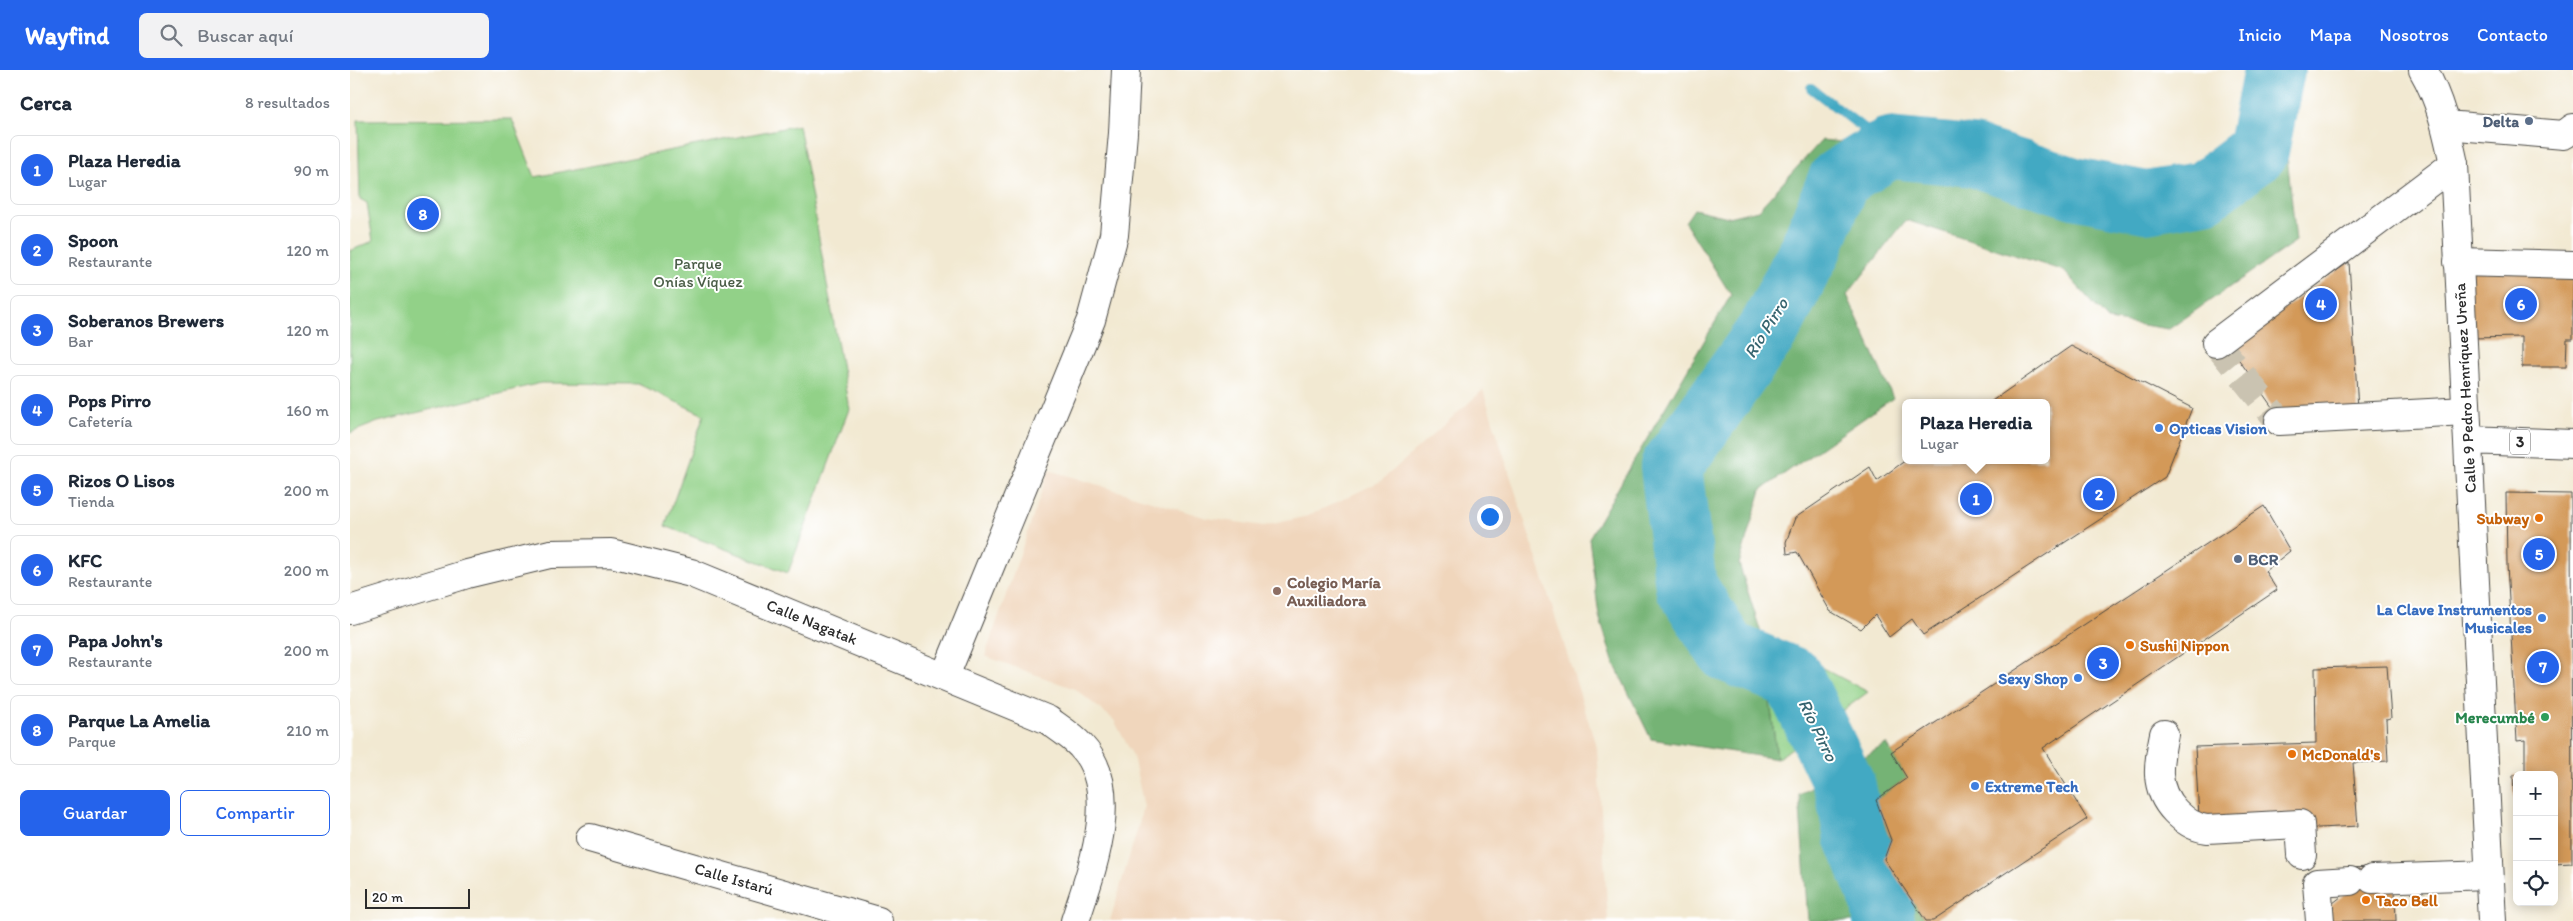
<!DOCTYPE html>
<html lang="es">
<meta charset="utf-8">
<style>
body{margin:0;font-family:Itim,sans-serif;background:#f2f2f3;color:#1f2937}
.controls{position:absolute;right:15px;bottom:15px;display:grid;overflow:hidden;border-radius:8px;box-shadow:0 2px 12px #0003}
.controls button{width:45px;height:45px;display:grid;place-items:center;padding:0;border:0;border-bottom:1px solid #e0e1e3;background:#fff;color:#1f2937;font:25px sans-serif}
.scale{position:absolute;left:15px;bottom:12px;width:105px;box-sizing:border-box;padding-left:5px;border:2px solid #2b2b2b;border-top:0;font-size:14px;line-height:18px;white-space:nowrap;color:#2b2b2b;-webkit-text-stroke:4px #fff;paint-order:stroke}
.you{position:absolute;left:1139px;top:446px;width:18px;height:18px;margin:-12px;border:4px solid #fff;border-radius:50%;background:#1a73e8;box-shadow:0 0 0 8px #1a73e833}
.badge{display:grid;place-items:center;width:32px;height:32px;border-radius:50%;background:#2563eb;color:#fff;font-size:16px;font-weight:700}
.pin{position:absolute;translate:-50% -50%;border:2px solid #fff;box-shadow:0 1px 5px #0006}
.popup{position:absolute;left:1552px;top:329px;width:148px;height:65px;box-sizing:border-box;display:grid;place-content:center;border-radius:8px;background:#fff;filter:drop-shadow(0 1px 4px #0005);font-size:16px;white-space:nowrap;color:#747a83}
.popup b{font-size:19px;color:#1f2937}
.popup::after{content:'';position:absolute;left:50%;top:100%;margin-left:-10px;border:10px solid transparent;border-top-color:#fff}
.list{margin:0;padding:0;list-style:none}
h2{display:flex;justify-content:space-between;align-items:center;height:65px;margin:0;padding:0 20px;font-size:21px}
h2 small{font-size:16px;font-weight:400;color:#747a83}
.list li{display:grid;grid-template-columns:32px 1fr auto;gap:15px;align-items:center;box-sizing:border-box;height:70px;margin:0 10px 10px;padding:0 10px;border:1px solid #e0e1e3;border-radius:8px}
.list b{display:block;font-size:19px;white-space:nowrap}
.list p{margin:0;font-size:16px;white-space:nowrap;color:#747a83}
.list em{font-size:16px;font-style:normal;color:#747a83}
.actions{display:flex;gap:10px;padding:15px 20px}
.actions a{flex:1;padding:11px 0;border:1px solid #2563eb;border-radius:8px;text-align:center;font-size:18px;color:#2563eb}
.actions .main{background:#2563eb;color:#fff}
.icon{flex:none;width:28px;height:28px;fill:none;stroke:currentColor;stroke-width:2;stroke-linecap:round;stroke-linejoin:round}
.map{position:relative;flex:none;width:2223px;height:851px;overflow:hidden}
header{display:flex;align-items:center;gap:30px;box-sizing:border-box;height:70px;padding:0 25px;background:#2563eb;color:#fff}
header strong{font-size:24px}
nav{display:flex;gap:28px;margin-inline-start:auto;font-size:18px}
.search{width:350px;height:45px;background:#f2f2f3;display:flex;align-items:center;gap:12px;box-sizing:border-box;padding:0 18px;border-radius:8px;color:#747a83;font-size:19px}
main{display:flex}
aside{flex:1;background:#fff}
.map>svg:first-child{display:block}
.built{fill:#f0d6bc}
.green{fill:#92d188;stroke:#5e7e5a}
.forest{fill:#75b374;stroke:#506f50}
.lines{fill:none;stroke-linecap:round;stroke-linejoin:round}
.stream{stroke:#43a9c3;stroke-width:10}
.river{stroke:#43a9c3;stroke-width:62}
.building{fill:#d39958}
.minor-tunnel{stroke:#cac3b1;stroke-width:28;stroke-dasharray:28 14;stroke-linecap:butt}
.minor-casing{stroke:#494844;stroke-width:30}
.major-casing{stroke:#494844;stroke-width:30}
.minor{stroke:#fff;stroke-width:28}
.major{stroke:#fff;stroke-width:28}
.service-dot{fill:#5c6f8a;stroke:#fff;stroke-width:2}
.shop-dot{fill:#3f7fe0;stroke:#fff;stroke-width:2}
.food-dot{fill:#e8710a;stroke:#fff;stroke-width:2}
.education-dot{fill:#8d6e63;stroke:#fff;stroke-width:2}
.leisure-dot{fill:#2e9e5b;stroke:#fff;stroke-width:2}
.labels{text-anchor:middle;dominant-baseline:central;stroke-width:4;stroke-linejoin:round;paint-order:stroke}
.shield{fill:#fff;stroke:#6b6b6b;stroke-width:1}
.shield-label{font-size:15px;font-weight:bold;fill:#2b2b2b}
.service-label{font-size:16px;font-weight:bold;fill:#4e5e75;stroke:#fff;text-anchor:end}
.park-label{font-size:16px;fill:#4a5d47;stroke:#fff}
.street-label{font-size:16px;fill:#2b2b2b;stroke:#fff}
.shop-label{font-size:16px;font-weight:bold;fill:#366cbe;stroke:#fff;text-anchor:start}
.food-label{font-size:16px;font-weight:bold;fill:#c56008;stroke:#fff;text-anchor:start}
.education-label{font-size:16px;font-weight:bold;fill:#785e54;stroke:#fff;text-anchor:start}
.leisure-label{font-size:16px;font-weight:bold;fill:#27864d;stroke:#fff;text-anchor:end}
.water-label{font-size:18px;font-style:italic;fill:#36646f;stroke:#fff}
</style>
<header>
<strong>Wayfind</strong>
<div class="search"><svg class="icon" aria-label="search" viewBox="0 0 24 24"><circle cx="10" cy="10" r="6"/><path d="M15 15l6 6"/></svg>Buscar aquí</div>
<nav><a>Inicio</a><a>Mapa</a><a>Nosotros</a><a>Contacto</a></nav>
</header>
<main>
<aside>
<h2>Cerca<small>8 resultados</small></h2>
<ul class="list">
<li><span class="badge">1</span><div><b>Plaza Heredia</b><p>Lugar</p></div><em>90 m</em></li>
<li><span class="badge">2</span><div><b>Spoon</b><p>Restaurante</p></div><em>120 m</em></li>
<li><span class="badge">3</span><div><b>Soberanos Brewers</b><p>Bar</p></div><em>120 m</em></li>
<li><span class="badge">4</span><div><b>Pops Pirro</b><p>Cafetería</p></div><em>160 m</em></li>
<li><span class="badge">5</span><div><b>Rizos O Lisos</b><p>Tienda</p></div><em>200 m</em></li>
<li><span class="badge">6</span><div><b>KFC</b><p>Restaurante</p></div><em>200 m</em></li>
<li><span class="badge">7</span><div><b>Papa John's</b><p>Restaurante</p></div><em>200 m</em></li>
<li><span class="badge">8</span><div><b>Parque La Amelia</b><p>Parque</p></div><em>210 m</em></li>
</ul>
<div class="actions"><a class="main">Guardar</a><a>Compartir</a></div>
</aside>
<div class="map">
<svg width="2223" height="851" viewBox="0 0 2223 851">
<rect width="100%" height="100%" fill="#fff"/>
<filter id="ink" filterUnits="userSpaceOnUse"><feTurbulence type="fractalNoise" baseFrequency=".02" numOctaves="2"/><feDisplacementMap in="SourceGraphic" scale="10" xChannelSelector="R" yChannelSelector="G"/><feConvolveMatrix kernelMatrix="1 2 1 2 8 2 1 2 1" color-interpolation-filters="sRGB"/></filter>
<filter id="wash" filterUnits="userSpaceOnUse"><feTurbulence type="fractalNoise" baseFrequency=".0096" numOctaves="4" result="noise"/><feDisplacementMap in="SourceGraphic" scale="20" xChannelSelector="R" yChannelSelector="G"/><feGaussianBlur stdDeviation="1.12" result="paint"/><feColorMatrix in="noise" values="0 0 0 0 0 0 0 0 0 0 0 0 0 0 0 0 0 1.4 0 .05"/><feComposite in="paint" operator="in"/></filter>
<g filter="url(#wash)">
<rect width="100%" height="100%" fill="#f2e9d2"/>
<path class="built" d="M1133,320L1247,678L1258,851H760L794,737L783,686L764,650L725,619L635,586L699,400L857,448L914,456L958,446L1031,411Z"/>
<path class="green" d="M162,49L185,107L449,55L499,339L438,503L315,456L354,345L288,314L191,313L28,352L0,363V181L23,171L17,133L10,129L8,50Z
M1412,566L1518,622L1427,689Z"/>
<path class="forest" d="M1924,0H1928L1946,171L1819,259L1758,250L1714,201L1556,150L1497,225L1543,328L1411,420L1389,494L1412,566L1427,689L1301,669L1263,591L1249,546L1239,468L1381,225L1335,152L1344,139L1378,147L1408,140L1472,70L1623,86L1724,118L1796,132L1854,122L1908,80Z
M1536,674L1557,708L1526,730L1541,770L1534,789L1576,851H1458L1449,725Z"/>
<g class="lines">
<path class="stream" d="M1461,18L1539,78"/>
<path class="river" d="M1534,851L1532,832L1504,763L1495,716L1443,608L1377,581L1336,516L1321,397L1421,256L1461,178L1489,109L1539,78L1623,86L1724,118L1796,132L1854,122L1908,81L1924,0"/>
</g>
<g id="blocks">
<path class="building" d="M1999,192L2008,339L1927,344L1880,277Z
M2120,200L2223,202V269H2217L2216,297H2172V267L2120,268Z
M1721,276L1842,338L1815,407L1573,565L1562,549L1539,567L1525,545L1511,559L1480,541L1447,482L1437,484L1436,472L1445,448L1520,397L1527,411L1556,390H1696V333H1639Z
M2156,423L2221,424L2222,793L2204,794V705H2175V670L2167,671L2157,495Z
M1914,436L1940,481L1915,501L1927,520L1693,678L1737,749L1583,851H1576L1534,789L1541,770L1526,730L1557,708L1541,682Z
M2037,596L2041,648L2036,649L2038,691L2003,693L2008,756L1850,764L1845,677L1966,673L1965,598Z
M2163,705H2167V750H2165Z
M2021,797L2045,821L2046,851H1979L1978,837L2001,819L1999,798Z"/>
</g>
</g>
<g filter="url(#ink)">
<use href="#blocks" fill-opacity="0" stroke="#494844" stroke-width="1"/>
<g class="lines">
<path class="minor-tunnel" d="M1866,273L1929,351"/>
<g class="minor-casing">
<path id="minor" d="M2096,55L2214,65L2223,58
M2108,192L2223,195
M1866,273L2104,94
M1929,351L2116,341
M0,540L117,504L200,484L261,483L341,503L698,650C709,658 722,666 731,676C773,720 741,802 725,851
M595,606L741,250L764,165L773,63L776,0
M1814,664C1808,693 1803,718 1825,741C1835,751 1843,757 1857,759L1950,754L1952,785
M240,768L528,851
M2022,809L2139,805
M1970,851L1967,813L2000,811"/>
</g>
<g class="major-casing">
<path id="major" d="M2073,0C2090,29 2097,61 2104,94L2142,851
M2118,370L2223,374"/>
</g>
<use href="#minor" class="minor"/>
<use href="#major" class="major"/>
</g>
</g>
<g class="service-dot">
<circle cx="2179" cy="51" r="5"/>
<circle cx="1888" cy="489" r="5"/>
</g>
<g class="shop-dot">
<circle cx="1809" cy="358" r="5"/>
<circle cx="2192" cy="548" r="5"/>
<circle cx="1728" cy="608" r="5"/>
<circle cx="1625" cy="716" r="5"/>
</g>
<g class="food-dot">
<circle cx="2189" cy="448" r="5"/>
<circle cx="1780" cy="575" r="5"/>
<circle cx="1942" cy="684" r="5"/>
<circle cx="2016" cy="830" r="5"/>
</g>
<circle class="education-dot" cx="927" cy="521" r="5"/>
<circle class="leisure-dot" cx="2195" cy="647" r="5"/>
<g class="labels">
<rect class="shield" x="2160" y="359.5" width="20" height="25" rx="4"/>
<g class="shield-label">
<text x="2170" y="372">3</text>
</g>
<g class="service-label">
<text x="2169" y="51">Delta</text>
<text x="1898" y="489" text-anchor="start">BCR</text>
</g>
<g class="park-label">
<text x="348" y="193">Parque<tspan x="348" dy="18">Onías Víquez</tspan></text>
</g>
<g class="street-label">
<text transform="translate(2115 318) rotate(-93)">Calle 9 Pedro Henríquez Ureña</text>
<text transform="translate(462 552) rotate(22)">Calle Nagatak</text>
<text transform="translate(384 809) rotate(16)">Calle Istarú</text>
</g>
<g class="shop-label">
<text x="1819" y="358">Opticas Vision</text>
<text x="2182" y="539" text-anchor="end">La Clave Instrumentos<tspan x="2182" dy="18">Musicales</tspan></text>
<text x="1718" y="608" text-anchor="end">Sexy Shop</text>
<text x="1635" y="716">Extreme Tech</text>
</g>
<g class="food-label">
<text x="2179" y="448" text-anchor="end">Subway</text>
<text x="1790" y="575">Sushi Nippon</text>
<text x="1952" y="684">McDonald's</text>
<text x="2026" y="830">Taco Bell</text>
</g>
<g class="education-label">
<text x="937" y="512">Colegio María<tspan x="937" dy="18">Auxiliadora</tspan></text>
</g>
<g class="leisure-label">
<text x="2185" y="647">Merecumbé</text>
</g>
<g class="water-label">
<text transform="translate(1416 258) rotate(-58)">Río Pirro</text>
<text transform="translate(1468 660) rotate(64)">Río Pirro</text>
</g>
</g>
</svg>
<div class="controls">
<button>+</button>
<button>−</button>
<button><svg class="icon" aria-label="locate" viewBox="0 0 24 24"><circle cx="12" cy="12" r="6"/><path d="M12 2v4M12 18v4M2 12h4M18 12h4"/></svg></button>
</div>
<div class="scale">20 m</div>
<div class="you"></div>
<div class="pin badge" style="left:1626px;top:429px">1</div>
<div class="popup"><b>Plaza Heredia</b>Lugar</div>
<div class="pin badge" style="left:1749px;top:424px">2</div>
<div class="pin badge" style="left:1753px;top:593px">3</div>
<div class="pin badge" style="left:1971px;top:234px">4</div>
<div class="pin badge" style="left:2189px;top:484px">5</div>
<div class="pin badge" style="left:2171px;top:234px">6</div>
<div class="pin badge" style="left:2193px;top:597px">7</div>
<div class="pin badge" style="left:73px;top:144px">8</div>
</div>
</main>
